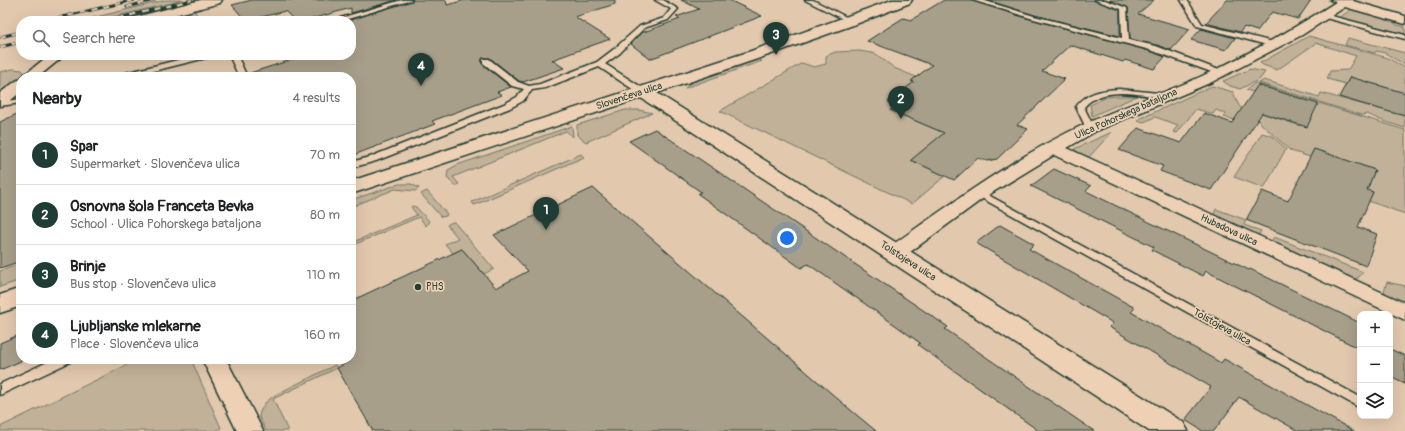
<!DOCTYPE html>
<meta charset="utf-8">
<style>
body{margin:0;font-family:Pangolin,sans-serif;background:#f6f6f6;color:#202124}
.controls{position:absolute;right:12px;bottom:12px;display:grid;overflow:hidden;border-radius:8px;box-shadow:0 4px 16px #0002}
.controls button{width:36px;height:36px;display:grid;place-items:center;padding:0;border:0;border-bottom:1px solid #e0e0e0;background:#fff;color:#202124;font:20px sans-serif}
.you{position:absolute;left:787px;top:238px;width:14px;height:14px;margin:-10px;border:3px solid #fff;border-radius:50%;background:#1a73e8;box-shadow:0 0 0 6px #1a73e833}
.badge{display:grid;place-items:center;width:26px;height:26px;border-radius:50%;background:#1f3d34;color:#fff;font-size:13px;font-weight:700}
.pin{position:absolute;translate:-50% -33px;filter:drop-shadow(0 1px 2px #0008)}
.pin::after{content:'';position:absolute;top:21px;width:14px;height:12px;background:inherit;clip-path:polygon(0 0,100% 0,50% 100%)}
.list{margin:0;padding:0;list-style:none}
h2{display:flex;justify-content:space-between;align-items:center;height:52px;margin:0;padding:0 16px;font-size:17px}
h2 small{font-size:13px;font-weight:400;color:#757577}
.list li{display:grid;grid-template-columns:26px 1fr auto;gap:12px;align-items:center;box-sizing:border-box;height:60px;padding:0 16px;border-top:1px solid #e0e0e0}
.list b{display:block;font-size:15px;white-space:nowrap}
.list p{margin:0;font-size:13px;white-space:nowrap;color:#757577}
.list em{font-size:13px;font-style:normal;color:#757577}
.icon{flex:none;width:22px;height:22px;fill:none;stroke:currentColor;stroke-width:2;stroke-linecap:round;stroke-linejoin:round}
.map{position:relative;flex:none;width:1405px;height:431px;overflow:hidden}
.search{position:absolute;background:#fff;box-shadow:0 4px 16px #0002;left:16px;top:16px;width:340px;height:44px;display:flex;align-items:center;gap:10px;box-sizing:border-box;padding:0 14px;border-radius:16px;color:#757577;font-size:15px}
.panel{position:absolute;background:#fff;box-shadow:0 4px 16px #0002;left:16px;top:72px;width:340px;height:292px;border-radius:16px}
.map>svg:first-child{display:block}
.green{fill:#c1b199;stroke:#707766}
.building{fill:#a89f8a;stroke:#1f3d34}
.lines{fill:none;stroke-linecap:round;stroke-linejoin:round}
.lane-casing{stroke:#1f3d34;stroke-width:3}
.street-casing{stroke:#1f3d34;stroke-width:3}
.secondary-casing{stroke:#1f3d34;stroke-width:3}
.lane{fill:#eed1b5;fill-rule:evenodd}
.street{fill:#eed1b5;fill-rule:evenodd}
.secondary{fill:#eed1b5;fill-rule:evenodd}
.rail-casing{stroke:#1f3d34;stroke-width:3}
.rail{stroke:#eed1b5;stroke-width:2;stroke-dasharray:6;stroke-linecap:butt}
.poi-dot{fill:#1f3d34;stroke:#eed1b5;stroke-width:1.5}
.labels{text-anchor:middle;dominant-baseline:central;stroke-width:3.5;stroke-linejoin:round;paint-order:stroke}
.street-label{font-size:10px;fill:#1f3d34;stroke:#eed1b5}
.poi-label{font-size:10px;fill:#1f3d34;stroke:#eed1b5;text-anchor:start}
</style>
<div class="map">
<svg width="1405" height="431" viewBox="0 0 1405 431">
<rect width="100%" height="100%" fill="#e2c8ad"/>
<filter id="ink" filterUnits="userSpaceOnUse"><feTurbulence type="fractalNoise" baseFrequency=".025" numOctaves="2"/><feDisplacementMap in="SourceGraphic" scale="8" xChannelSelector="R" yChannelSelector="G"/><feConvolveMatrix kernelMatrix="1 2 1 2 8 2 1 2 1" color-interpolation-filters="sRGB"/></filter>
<g filter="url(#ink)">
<path class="green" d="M166,0H184L96,21H80Z
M1353,8L1385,16L1397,25L1405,27V36L1339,18Z
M194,10L197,15L174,21H154Z
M1309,36L1388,58L1405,68V93L1350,77L1346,84L1327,79L1330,71L1348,70L1356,56L1316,43L1277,70L1263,65L1260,63Z
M1348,38L1405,53V65L1385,53L1376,51L1375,53L1345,45Z
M860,51L876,54L894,68L916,77L911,81L914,82L888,101L897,105L890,110L944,133L911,160L945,176L912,204L720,111L802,63L814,67L826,64V56L835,52Z
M759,59L762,61L685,88L692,82Z
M13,69L22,70L24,72L23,75L0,93V72Z
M1250,69L1265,72L1260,79L1240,89L1230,86L1223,81Z
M1264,80L1319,97L1321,93L1397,114L1398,113L1403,115L1405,111V128L1383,121L1367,114L1361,115L1259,83Z
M1255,83L1405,130V214L1300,177L1301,174L1364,196L1371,197L1373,192L1367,190L1375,170L1314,149L1310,157L1291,151L1243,107L1301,126L1303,124L1258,85L1253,92L1246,90Z
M1212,86L1233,92L1239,106L1247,114L1241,122L1224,117L1226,114L1216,110L1213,114L1196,109L1177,133L1173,132L1178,125L1155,117L1144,122L1137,120Z
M1116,96H1137L1092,116L1090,105L1107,97Z
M625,110H639L652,113L586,142L577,135V125Z
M572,126L573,137L566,131L453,177L459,184L455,186L447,178L448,170L457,165Z
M1112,132L1088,158L1082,156L1074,149Z
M1262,133L1272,136L1286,149L1264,188L1234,177Z
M581,154L584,157L477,204L474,205L472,202Z
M399,184H411L419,188L415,191L395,189L351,207V200Z
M427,191L447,214L446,216L441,217L421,194Z
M413,206L416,207L429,221L426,226L419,217L351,246V243L417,215L411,207Z
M1216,209L1246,220L1244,225L1261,231L1258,236L1214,217V214Z
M454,222L494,269L484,274L462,249L453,253L445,244L458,238L447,225L450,223Z
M1274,237L1363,272L1358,278L1349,279L1271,242Z
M21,264V280L0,287V271Z
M1387,282L1405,286V306L1388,296L1384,291Z
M139,359H191L221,428L215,431H0V427Z
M335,365L337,368L273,399L288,431H266L259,417L260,412L265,403L275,395Z"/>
<path class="building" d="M252,0H397L351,13V8L304,21H295L285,11L246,21L232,5Z
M413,0H446L447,5L465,0H615V4L575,17L610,39L552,60L564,68L523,82L519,81L490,58H483L482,59V64L511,87L497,92L502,95L432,121L435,124L351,156V77H250V73L294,59L290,55H351V20Z
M681,0H729L762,16L650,59L631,44L641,33L680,19L676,17L699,9Z
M944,0H971L1030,19L1150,51L1165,57L1154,69L1125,60L1123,62L1070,45L1042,71L1065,79L1017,125L1028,129L997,159L987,161L978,158L954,180L911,160L944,133L890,110L897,105L888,102L914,82L911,81L932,65L867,41L903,18L911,20Z
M987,0H1094L1120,10V36L1034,15Z
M1109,0H1154L1138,14L1190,29L1171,50L1156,45L1130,39L1128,8Z
M1227,0H1311L1298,19L1272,12L1257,31L1244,27L1240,32L1206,23Z
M1201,29L1235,38L1226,50L1191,40Z
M1350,77L1405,93V115L1398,113L1397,114L1339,97Z
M1258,85L1318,104L1307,127L1262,113L1211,190L1160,171L1163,166L1119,150L1138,128L1181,143L1204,113L1232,123Z
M21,112V261L0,268V122Z
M655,129L948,327L945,329L1094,431H1039L918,345L920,343L898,327L808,264L801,268L698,194L701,192L629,141Z
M1314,149L1375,170L1367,190L1373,192L1358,227L1377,234L1366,266L1246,220L1262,191L1288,201Z
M1054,169L1091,186L1086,191L1149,222L1249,270L1250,269L1360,323V349L1206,271L1203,276L1152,250L1154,247L1031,186Z
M593,188L853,412L876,431H373L337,368L351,360V301L462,249L496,288L528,271L494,235Z
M1000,225L1034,244L1029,249L1135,308L1131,312L1221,363L1224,359L1354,431H1298L1239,397L1214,431H1203L1185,420L1211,387L1109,327L1113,323L976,243Z
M21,334V361L0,370V343Z
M1390,349L1405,356V384L1390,377Z"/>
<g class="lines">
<g class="lane-casing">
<path id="lane" d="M402,0H412L341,21H330Z
M655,0H663L678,9L668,20L644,28L620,53L605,64L646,90V94H640L599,67L545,88L532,90L523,101L510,108L376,161L351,168V162L370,157L504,104L517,97L524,89L512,86L483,63V59H489L518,82L529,86L540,84L597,62L614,49L640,26L664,18L671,9Z
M805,0H813L854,21L849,22Z
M972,0H982L1034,16L1122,38L1121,9L1095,0H1105L1127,8L1129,40L1156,46L1224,72L1223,74H1217L1150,50L1030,18Z
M1181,0H1187L1202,24L1277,43L1278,45L1274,47L1197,26Z
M1330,0H1341L1348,3L1345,5Z
M1324,14L1405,35V39L1322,17V15Z
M198,55H211L210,57L129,77H116L117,75Z
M229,55H237L247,77H239Z
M1119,89L1168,94L1169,96L1165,98C1140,95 1103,85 1084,107L1094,128L1090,131L1087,130L1076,107C1087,92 1102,90 1119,89Z
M21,99V103L0,106V102Z
M979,190L1360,397V408L976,195L974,193L976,191Z
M54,359H72L70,362L0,395V384Z"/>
</g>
<g class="street-casing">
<path id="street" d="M201,0H222L220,3L152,21H130L132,18Z
M1339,0H1354L1353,1L1405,16V24L1345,7L1302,35L1212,82L1096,131L1067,148L1405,303V320L1054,155L985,197L902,258L895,260L888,258L885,253L888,248C951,204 1014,157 1085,124C1123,106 1163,94 1202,76C1249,54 1295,28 1339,0Z
M49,55H65L38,77H22Z
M21,79V92L6,104L0,106V93L16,81Z
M202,359H226L263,431H237Z"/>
</g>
<g class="secondary-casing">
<path id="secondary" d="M892,0H912L910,3L856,24L763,57L657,93L1183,422L1188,431H1149L641,98L351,194V181L751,51Z
M21,288V306L0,313V295Z"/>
</g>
<use href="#lane" class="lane"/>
<use href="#street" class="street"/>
<use href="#secondary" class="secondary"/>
<g class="rail-casing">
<path id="rail" d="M127,7L154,0
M45,21L134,0
M107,21L192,0
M0,37L21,32
M0,47L21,42"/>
</g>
<use href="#rail" class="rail"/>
</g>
</g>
<circle class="poi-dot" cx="418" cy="287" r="4"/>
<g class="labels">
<g class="street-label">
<text transform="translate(629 96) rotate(-18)">Slovenčeva ulica</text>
<text transform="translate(1126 114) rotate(-24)">Ulica Pohorskega bataljona</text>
<text transform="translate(1229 230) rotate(25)">Hubadova ulica</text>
<text transform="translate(908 261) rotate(33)">Tolstojeva ulica</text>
<text transform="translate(1222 327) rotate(29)">Tolstojeva ulica</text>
</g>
<g class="poi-label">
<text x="426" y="287">PHS</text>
</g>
</g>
</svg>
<div class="controls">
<button>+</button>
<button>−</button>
<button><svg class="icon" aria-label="layers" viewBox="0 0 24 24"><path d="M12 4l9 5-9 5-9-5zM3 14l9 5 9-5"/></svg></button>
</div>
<div class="you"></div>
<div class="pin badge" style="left:546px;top:230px">1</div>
<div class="pin badge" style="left:901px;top:119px">2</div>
<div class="pin badge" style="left:776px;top:55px">3</div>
<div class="pin badge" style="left:421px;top:86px">4</div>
<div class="search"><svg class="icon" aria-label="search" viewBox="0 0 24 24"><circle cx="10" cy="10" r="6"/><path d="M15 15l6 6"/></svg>Search here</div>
<section class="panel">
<h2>Nearby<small>4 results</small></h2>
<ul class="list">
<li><span class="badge">1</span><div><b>Spar</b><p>Supermarket · Slovenčeva ulica</p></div><em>70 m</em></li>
<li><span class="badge">2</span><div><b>Osnovna šola Franceta Bevka</b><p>School · Ulica Pohorskega bataljona</p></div><em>80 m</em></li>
<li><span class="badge">3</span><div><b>Brinje</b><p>Bus stop · Slovenčeva ulica</p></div><em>110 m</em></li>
<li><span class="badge">4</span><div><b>Ljubljanske mlekarne</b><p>Place · Slovenčeva ulica</p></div><em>160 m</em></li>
</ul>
</section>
</div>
